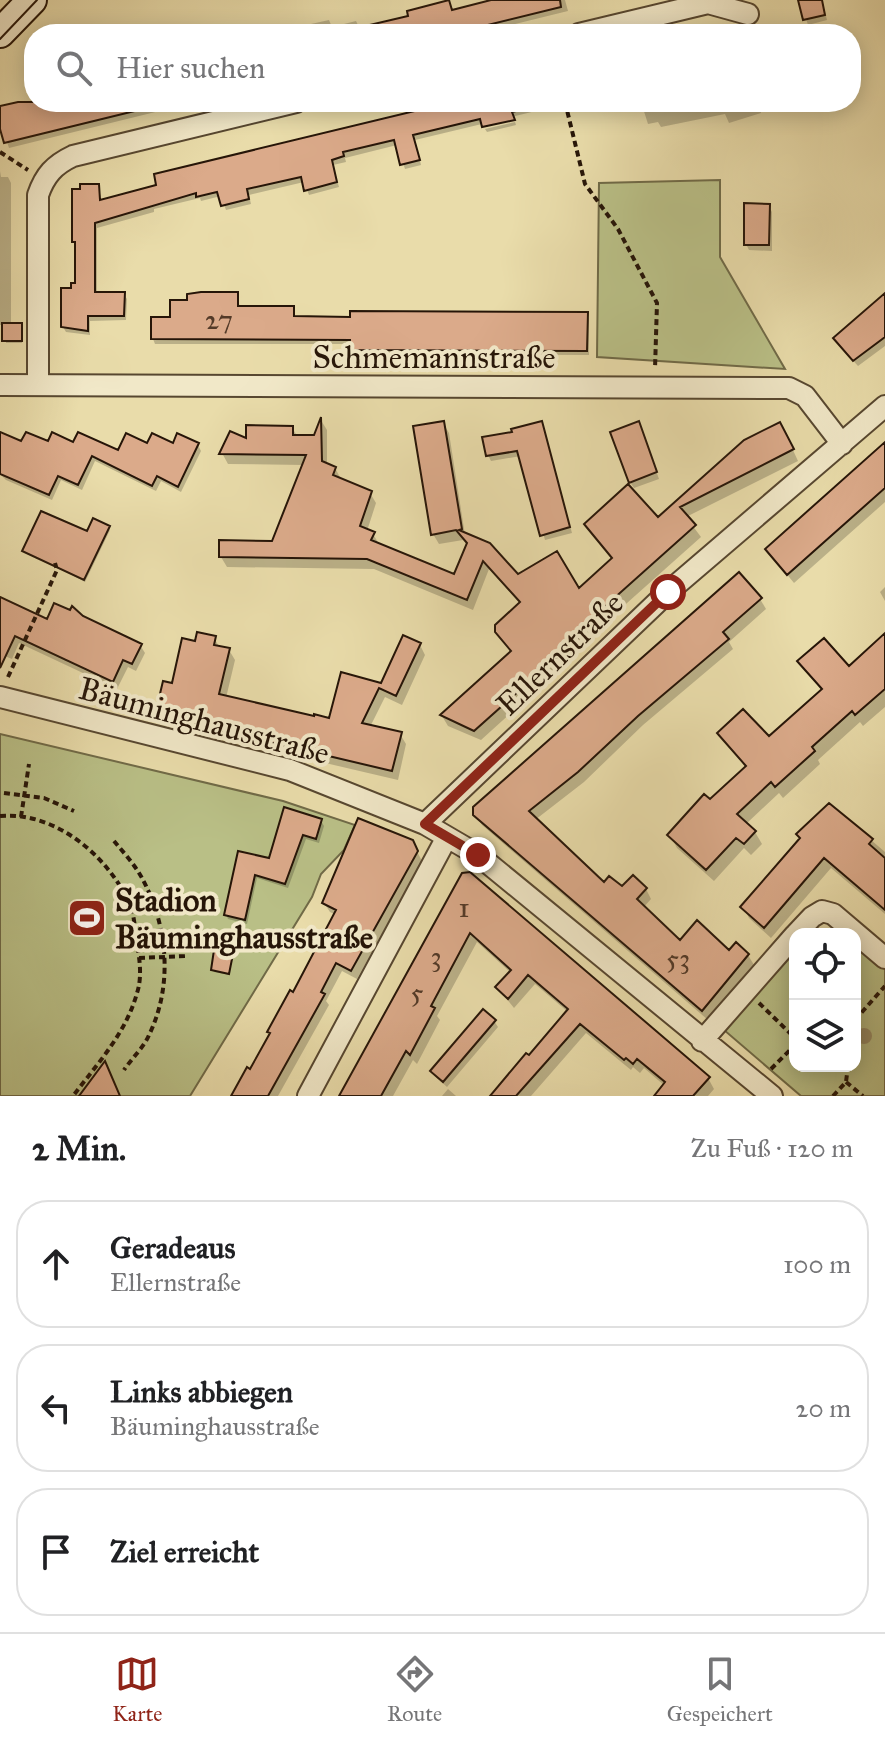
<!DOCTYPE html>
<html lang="de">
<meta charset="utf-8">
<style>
body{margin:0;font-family:"IM FELL Great Primer",serif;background:#f2f2f2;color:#202124}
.controls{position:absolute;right:24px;bottom:24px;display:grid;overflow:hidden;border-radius:16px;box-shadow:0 4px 20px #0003}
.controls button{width:72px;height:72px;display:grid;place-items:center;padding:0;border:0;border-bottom:2px solid #e0e0e0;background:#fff;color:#202124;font:40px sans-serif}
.stop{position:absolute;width:24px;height:24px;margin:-18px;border:6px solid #8f2418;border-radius:50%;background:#fff}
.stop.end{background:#8f2418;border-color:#fff;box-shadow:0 2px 8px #0008}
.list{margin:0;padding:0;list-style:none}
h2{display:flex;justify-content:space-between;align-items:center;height:104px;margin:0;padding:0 32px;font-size:34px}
h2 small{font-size:26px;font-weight:400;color:#757577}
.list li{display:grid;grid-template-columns:52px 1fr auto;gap:24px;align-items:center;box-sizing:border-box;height:128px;margin:0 16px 16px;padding:0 16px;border:2px solid #e0e0e0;border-radius:32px}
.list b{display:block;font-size:30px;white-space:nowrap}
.list p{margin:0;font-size:26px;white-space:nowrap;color:#757577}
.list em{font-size:26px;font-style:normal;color:#757577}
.icon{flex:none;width:44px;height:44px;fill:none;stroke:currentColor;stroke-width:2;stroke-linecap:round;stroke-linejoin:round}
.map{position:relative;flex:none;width:885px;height:1096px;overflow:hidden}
.search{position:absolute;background:#fff;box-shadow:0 4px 20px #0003;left:24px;right:24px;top:24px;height:88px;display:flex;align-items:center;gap:20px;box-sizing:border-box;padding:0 28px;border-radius:32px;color:#757577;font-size:30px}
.sheet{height:536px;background:#fff}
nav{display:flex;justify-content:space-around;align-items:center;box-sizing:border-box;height:112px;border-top:2px solid #e0e0e0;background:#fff;font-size:22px;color:#757577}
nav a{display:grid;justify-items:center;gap:4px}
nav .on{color:#8f2418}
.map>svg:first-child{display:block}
.green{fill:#b9bf86;stroke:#706a47;stroke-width:2}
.shadow{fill:#0003}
.building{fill:#dbaa8a;stroke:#261508;stroke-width:2}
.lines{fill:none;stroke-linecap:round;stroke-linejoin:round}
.minor-casing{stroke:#574730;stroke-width:24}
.secondary-casing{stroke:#261508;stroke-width:32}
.path{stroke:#261508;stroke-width:4;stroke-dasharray:6 4;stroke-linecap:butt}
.minor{stroke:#f1e8c8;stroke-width:20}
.secondary{stroke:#f1e8c8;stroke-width:28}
.tram{stroke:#261508;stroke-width:2}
.tree{fill:#9a8f69}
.route{stroke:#8f2418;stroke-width:10}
.labels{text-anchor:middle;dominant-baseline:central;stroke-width:8;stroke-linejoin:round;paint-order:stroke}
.number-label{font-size:28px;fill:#533a28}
.street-label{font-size:32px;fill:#261508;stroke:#f1e8c8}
.poi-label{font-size:32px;font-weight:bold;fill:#261508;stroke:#f1e8c8;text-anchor:start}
</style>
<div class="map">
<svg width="885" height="1096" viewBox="0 0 885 1096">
<rect width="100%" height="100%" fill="#e9dcaa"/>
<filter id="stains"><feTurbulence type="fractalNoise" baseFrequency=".0025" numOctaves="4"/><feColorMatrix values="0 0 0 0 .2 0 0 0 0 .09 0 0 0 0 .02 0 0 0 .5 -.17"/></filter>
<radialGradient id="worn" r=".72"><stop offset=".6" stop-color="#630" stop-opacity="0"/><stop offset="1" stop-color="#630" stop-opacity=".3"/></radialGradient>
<path class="green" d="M720,180V257L785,369L597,357L599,183Z
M0,734L283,801L355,825L344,850L321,874L312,897L190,1096H0Z
M855,942L885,968V1096H801L724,1030L795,948V1066H855Z"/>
<path class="shadow" d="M486,0H565L568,11L474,34H313L311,24L329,20L332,27L356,21L360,29L411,17L452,12L487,3Z
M800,0H822L827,20L808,25Z
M34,100V102H196L9,148L0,120V108Z
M472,102H573L415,140L421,165L405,169L397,145L345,158L346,162L333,165L339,187L309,195L304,182L249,195L251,204L226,210L221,196L201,201L200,198L154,209V212L97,228V294H124L127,299L126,320L90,321V335L66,332L63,327L73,290L77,285V248L74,241L98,186L102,202Z
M641,102H772L759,105L761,113L729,123L725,114L661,127L658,122L648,124Z
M515,122L516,125L487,132L485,129Z
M0,171L1,177H8L11,183V325H21L22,343H6L4,325H0Z
M769,206L772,212V251L749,250L746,244Z
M237,294L240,308H293L295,318L586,314L589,319V355L354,354L352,344H155L153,339L172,319Z
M885,295V346L858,366L839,345Z
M322,422L327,430V465L335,468L341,479L370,493L376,503L367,531L373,534L379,544L455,577L468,545L463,540L439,544L433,534L443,423L449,433L465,535L518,576L579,591L613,560L586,524L658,520L786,435L798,461L686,517L701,537L599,628L601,632L592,640L481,740L448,726L442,716L512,653L497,631L521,604L489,569L473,610L374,569L227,567L221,557L273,543L304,465L228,464L222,453L248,441L292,428L298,437L315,438Z
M544,429L572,533L545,540L521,456L491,461L488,455Z
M642,430L659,479L634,488L630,482Z
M0,435L22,444L74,445L119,453L148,446L198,445L201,451L181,492L161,481L156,491L95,461L82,490L61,480L52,500L6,480L0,474Z
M885,445V502L794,583L767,550Z
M108,528L110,530L85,582L25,551Z
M885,587V601L880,592Z
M0,599L48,622L82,618L140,645L145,653L136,671L128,667L117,689L19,643L12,659L0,654Z
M760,599L766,609L729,642L733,649L643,725L584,782L535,820L604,885L622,889H646L651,899L643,908L680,942L729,953L736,945L748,955L754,965L708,1020L482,825L475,814Z
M885,636V707L863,726L860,722L818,760L820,764L783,798L779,793L746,824L755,832L762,844L751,855L744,848L714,881L677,848L670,835L747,769L719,733L769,739L822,691L800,662L849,669Z
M214,638L220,648L229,650L235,660L226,698L330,720L382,686L420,645L425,655L402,705L385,697L370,727L400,734L406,744L398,780L163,725L157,715L196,643Z
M830,805L885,852V914L831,868L771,938L749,918L743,907Z
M321,821L324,826L319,843L306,839L288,888L257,878L247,924L228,919L226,914L240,853L270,861Z
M412,842L422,861L357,979L342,971L326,1001L329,1005L278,1096H233L251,1072L336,915L330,912L324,903Z
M463,874L708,1078L714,1089L708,1096H666L665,1086L644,1068L640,1073L633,1067L631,1070L586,1033L531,1096H498L568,1012L535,984L514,1008L497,987L511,973L477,942L437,1016L440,1020L417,1064L413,1060L393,1096H341Z
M231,956L230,975L214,972L213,970Z
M494,1021L498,1027L447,1087L436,1077L432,1071Z
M448,1089L456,1096H442Z"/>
<path class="building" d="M449,0L452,10L491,0H560L561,7L451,34H362L361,27L408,16L407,11Z
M798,0H822L825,15L803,20Z
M18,102H142L143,109L4,143L0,129V106Z
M452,102H523L524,109L512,112L515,120L482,127L480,119L413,135L420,160L400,165L394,140L343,152L344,156L332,160L337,182L304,191L301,177L247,189L249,199L221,206L217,192L196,197V193L95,223V292H125L124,316H88V331L61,327V288H71V283H75V242H72V189H80V184H99L100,200L156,185L154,174Z
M744,203L770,204L769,245H744Z
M201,292H238V306H294V316L350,317V311L588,312L587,351L350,350V340L151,339V317H170V300H187V294Z
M885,293V337L853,361L833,338Z
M2,323H22V341H2Z
M321,417L322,461L336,467L333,475L372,491L360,526L375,532L371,540L454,574L467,543L456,530L431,535L413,426L444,421L462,529L459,530L490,543L518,574L557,551L579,588L612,558L584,524L628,484L658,517L744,440L780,422L794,449L680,507L696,525L593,617L596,620L587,630L474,731L440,715L511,651L495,632V625L520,602L483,561L467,600L367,559L219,557V540L272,541L306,455L219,454L230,431L246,438V425L293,426V435H314Z
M542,421L570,527L540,536L517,451L486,456L482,437L512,432L511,429Z
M639,421L657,472L629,483L610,432Z
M0,432L21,441L26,432L48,441L52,432L73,442L78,432L118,450L126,433L147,443L152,433L173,443L177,433L199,443L178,487L157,476L152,486L92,456L78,485L58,476L49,495L0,474Z
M885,442V488L787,575L765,549Z
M41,511L87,531L93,518L110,526L84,580L22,551Z
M739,572L762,598L723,632L729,639L638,716L578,772L529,811L604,882L609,876L622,886L633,875L647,888L637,899L680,940L697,920L729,950L736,942L749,954L702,1011L473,815V807Z
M0,597L47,619L54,603L70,610L72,606L83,616L142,644L132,664L123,660L113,682L15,636L0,668Z
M197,632L216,636L214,645L230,648L219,694L314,716V714L329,718L341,672L381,683L403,635L421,643L396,696L379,688L362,723L402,732L392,771L155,715L163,681L172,683L182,638L195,641Z
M885,633V689L855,715L852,711L812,747L815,751L775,787L771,782L737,814L756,831L744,844L736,838L706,870L667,835L704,794L710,799L746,766L717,733L743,709L769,736L822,689L797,661L824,638L849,666Z
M829,803L873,839L869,844L885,858V910L824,858L764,928L740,907L800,838L796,834Z
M284,807L322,819L316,839L303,835L285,884L255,875L245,920L224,915L238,851L269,858Z
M358,818L413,840L418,851L351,971L336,963L321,992L325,994L268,1096H231L247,1067L250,1069L270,1033L267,1032L290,990L293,992L336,910L322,903Z
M470,872L710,1077L693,1096H654L665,1082L637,1059L633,1064L626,1058L624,1060L580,1024L516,1096H490L526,1053L529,1055L568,1009L528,975L508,999L495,987L511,970L470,933L431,1006L435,1008L410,1055L406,1051L381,1096H339L462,873Z
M214,950L233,954L229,974L211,970Z
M483,1009L496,1020L443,1082L430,1071Z
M105,1061L120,1096H79Z"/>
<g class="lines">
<g class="minor-casing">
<path id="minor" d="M579,34L708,3L748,14
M0,385L789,388L805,396L842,444
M38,385V195C45,175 54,165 73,156L296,102
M0,697L290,770L425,824L478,855L772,1096
M425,824L668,592L885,406
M796,934L812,917L822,911L833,914L885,958
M702,1041L795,935
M308,1096L447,837"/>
</g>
<g class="secondary-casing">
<path id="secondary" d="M0,33L32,0"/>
</g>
<path class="path" d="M565,102L585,184L618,229L657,303L655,369
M0,152L28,170
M8,677L57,570L55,563
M4,793L44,798L74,811
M0,816C55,811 108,856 129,903C135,915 135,932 137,945C140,959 142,979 137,993C126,1033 98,1063 73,1096
M21,817L29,764
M114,841C124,853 136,866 143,880C168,927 173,986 149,1035C144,1047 132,1058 124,1070
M139,958L188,956
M759,1003L795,1038
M855,1020L885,986
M771,1069L795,1045
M846,1082L863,1096
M833,1096L846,1082L848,1066"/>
<use href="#minor" class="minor"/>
<use href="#secondary" class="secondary"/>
<path class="tram" d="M0,39L37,0"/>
</g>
<circle class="tree" cx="864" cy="1036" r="8"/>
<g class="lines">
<path class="route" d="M478,855L425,824L668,592"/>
</g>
<defs>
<g id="stadium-square" transform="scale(2)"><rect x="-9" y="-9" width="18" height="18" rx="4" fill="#8f2418" stroke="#f1e8c8"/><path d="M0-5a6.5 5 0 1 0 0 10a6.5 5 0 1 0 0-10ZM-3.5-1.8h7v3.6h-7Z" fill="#fff"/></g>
</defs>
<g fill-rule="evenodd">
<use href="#stadium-square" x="87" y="918"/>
</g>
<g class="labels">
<g class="number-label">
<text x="219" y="319">27</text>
<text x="464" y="907">1</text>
<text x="436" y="956">3</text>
<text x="678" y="958">53</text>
<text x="417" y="992">5</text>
</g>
<g class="street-label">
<text x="434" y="357">Schmemannstraße</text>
<text transform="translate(560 654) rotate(-44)">Ellernstraße</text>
<text transform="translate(204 721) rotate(15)">Bäuminghausstraße</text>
</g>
<g class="poi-label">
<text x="115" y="900">Stadion<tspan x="115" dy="37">Bäuminghausstraße</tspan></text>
</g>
</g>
<rect width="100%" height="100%" filter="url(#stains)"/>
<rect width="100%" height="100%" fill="url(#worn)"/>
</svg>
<div class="controls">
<button><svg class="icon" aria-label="locate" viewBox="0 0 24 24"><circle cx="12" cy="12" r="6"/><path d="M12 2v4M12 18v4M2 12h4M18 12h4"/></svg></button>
<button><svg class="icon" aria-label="layers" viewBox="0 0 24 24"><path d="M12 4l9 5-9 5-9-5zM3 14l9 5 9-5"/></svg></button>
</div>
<div class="stop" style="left:668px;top:592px"></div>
<div class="stop end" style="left:478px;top:855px"></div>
<div class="search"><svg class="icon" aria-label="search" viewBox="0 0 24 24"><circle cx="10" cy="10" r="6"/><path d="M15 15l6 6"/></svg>Hier suchen</div>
</div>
<section class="sheet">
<h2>2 Min.<small>Zu Fuß · 120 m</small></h2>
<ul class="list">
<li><svg class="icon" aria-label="ahead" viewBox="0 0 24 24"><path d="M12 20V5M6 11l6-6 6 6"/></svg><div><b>Geradeaus</b><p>Ellernstraße</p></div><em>100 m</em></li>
<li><svg class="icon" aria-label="left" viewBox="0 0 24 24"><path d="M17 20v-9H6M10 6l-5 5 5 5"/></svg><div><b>Links abbiegen</b><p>Bäuminghausstraße</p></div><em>20 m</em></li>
<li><svg class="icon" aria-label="arrive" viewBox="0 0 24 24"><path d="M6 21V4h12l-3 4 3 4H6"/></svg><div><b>Ziel erreicht</b></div></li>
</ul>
</section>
<nav>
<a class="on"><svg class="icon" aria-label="map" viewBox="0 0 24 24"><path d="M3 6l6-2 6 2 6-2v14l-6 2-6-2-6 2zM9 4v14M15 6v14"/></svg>Karte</a>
<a><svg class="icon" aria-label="directions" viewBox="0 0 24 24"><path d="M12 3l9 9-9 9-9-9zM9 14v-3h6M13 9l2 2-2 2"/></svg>Route</a>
<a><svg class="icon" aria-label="saved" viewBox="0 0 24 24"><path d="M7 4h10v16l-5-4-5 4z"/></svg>Gespeichert</a>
</nav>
